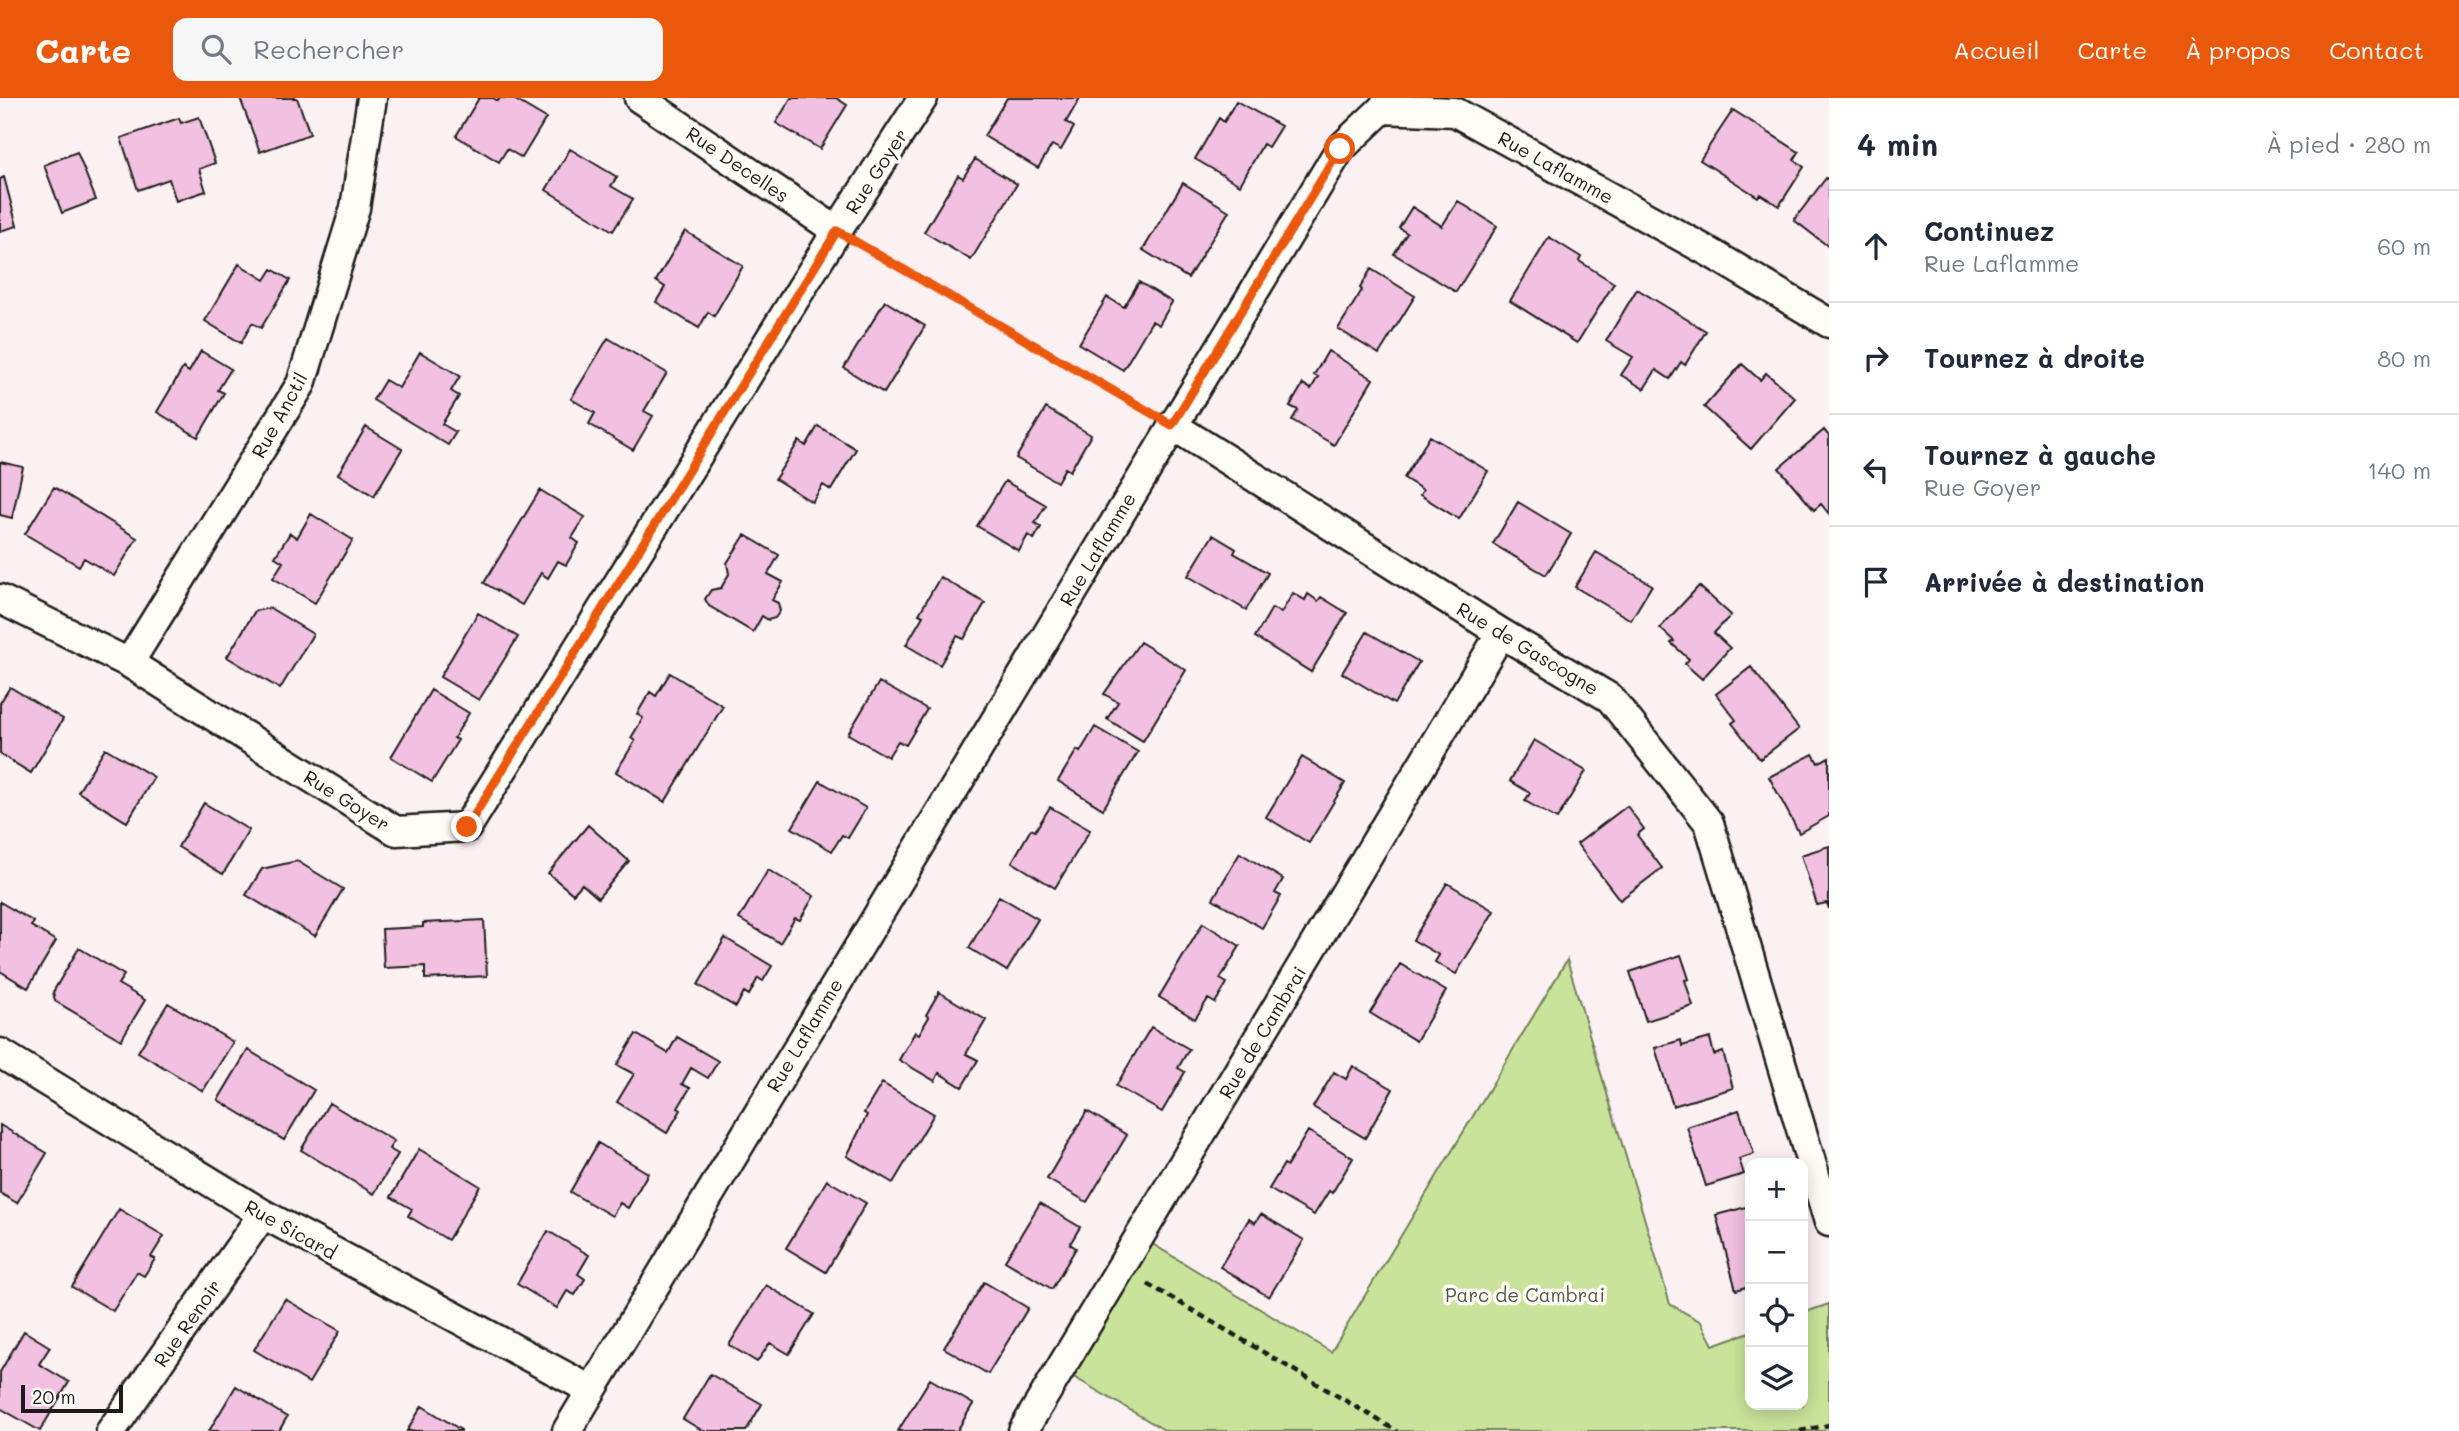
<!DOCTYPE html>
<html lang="fr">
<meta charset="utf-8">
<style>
body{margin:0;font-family:Mali,sans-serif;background:#f6f6f7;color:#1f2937}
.controls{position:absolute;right:21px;bottom:21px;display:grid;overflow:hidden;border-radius:14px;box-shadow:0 4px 18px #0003}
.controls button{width:63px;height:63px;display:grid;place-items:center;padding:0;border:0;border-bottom:2px solid #e0e1e3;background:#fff;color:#1f2937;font:35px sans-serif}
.scale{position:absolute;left:21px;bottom:18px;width:102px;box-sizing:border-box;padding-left:7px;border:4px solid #1c1c1c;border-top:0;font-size:19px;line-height:24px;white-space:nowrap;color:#1c1c1c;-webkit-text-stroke:5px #fdfcf7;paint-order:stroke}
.stop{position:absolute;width:21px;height:21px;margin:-16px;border:5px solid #ea580c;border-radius:50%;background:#fff}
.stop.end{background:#ea580c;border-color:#fff;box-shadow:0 2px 7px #0008}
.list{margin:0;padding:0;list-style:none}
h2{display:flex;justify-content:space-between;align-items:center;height:91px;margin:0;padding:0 28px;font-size:30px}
h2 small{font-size:23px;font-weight:400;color:#747a83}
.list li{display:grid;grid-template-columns:46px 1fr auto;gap:21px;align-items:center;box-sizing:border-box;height:112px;padding:0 28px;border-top:2px solid #e0e1e3}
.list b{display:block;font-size:26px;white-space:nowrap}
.list p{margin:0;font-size:23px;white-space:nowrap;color:#747a83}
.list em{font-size:23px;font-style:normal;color:#747a83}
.icon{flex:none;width:38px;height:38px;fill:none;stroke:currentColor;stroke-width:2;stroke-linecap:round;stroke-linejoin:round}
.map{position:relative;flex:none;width:1829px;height:1333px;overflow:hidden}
header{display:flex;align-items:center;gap:42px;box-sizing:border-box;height:98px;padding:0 35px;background:#ea580c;color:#fff}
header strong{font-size:33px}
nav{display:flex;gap:38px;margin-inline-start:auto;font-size:24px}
.search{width:490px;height:63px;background:#f6f6f7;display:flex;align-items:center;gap:18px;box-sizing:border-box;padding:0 24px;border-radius:14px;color:#747a83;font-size:26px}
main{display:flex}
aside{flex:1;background:#fff}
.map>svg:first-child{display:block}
.green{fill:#c9e49a;stroke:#72805b;stroke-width:2}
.building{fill:#f2c0e0;stroke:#1c1c1c;stroke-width:2}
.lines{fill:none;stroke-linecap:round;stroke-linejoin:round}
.minor-casing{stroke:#1c1c1c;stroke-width:33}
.path{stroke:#1c1c1c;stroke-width:4.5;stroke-dasharray:7 5;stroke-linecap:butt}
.minor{stroke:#fdfcf7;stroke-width:28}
.route{stroke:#ea580c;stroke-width:9}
.labels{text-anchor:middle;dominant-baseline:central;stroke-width:7;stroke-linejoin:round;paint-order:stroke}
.street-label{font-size:19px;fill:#1c1c1c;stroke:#fdfcf7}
.park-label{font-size:19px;fill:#505842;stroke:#fdfcf7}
</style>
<header>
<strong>Carte</strong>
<div class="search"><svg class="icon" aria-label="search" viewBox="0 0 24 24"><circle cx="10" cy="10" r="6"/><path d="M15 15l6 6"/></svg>Rechercher</div>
<nav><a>Accueil</a><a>Carte</a><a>À propos</a><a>Contact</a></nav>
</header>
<main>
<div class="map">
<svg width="1829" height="1333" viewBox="0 0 1829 1333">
<rect width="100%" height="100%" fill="#fbf0f2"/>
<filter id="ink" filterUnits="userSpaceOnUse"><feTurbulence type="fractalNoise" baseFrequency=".0143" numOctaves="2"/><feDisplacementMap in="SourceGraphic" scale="14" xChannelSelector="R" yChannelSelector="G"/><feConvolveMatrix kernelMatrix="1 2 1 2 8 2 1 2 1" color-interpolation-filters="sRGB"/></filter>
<g filter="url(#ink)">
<path class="green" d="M1567,862L1670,1206L1701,1224L1713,1247L1750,1234V1307H1803V1215L1829,1206V1333H1166L1060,1271L1139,1138L1331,1254Z"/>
<path class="building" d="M240,0H297L310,36L260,54Z
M479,0H493L498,3L500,0H512L546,20L522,60L507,51L499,64L456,38Z
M791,0H836L847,7L820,51L776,25Z
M1007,0H1080L1066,24L1074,29L1061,52L1052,47L1038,70L984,38Z
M1236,3L1281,28L1268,49L1263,46L1240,87L1195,61L1219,20L1224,24Z
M1733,12L1799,54L1794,62L1804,69L1779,108L1760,96L1758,99L1700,62Z
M199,19L215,65L199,71L206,93L176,103L169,81L138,92L121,40L179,20L181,25Z
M570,51L617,79L611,88L633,101L613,133L546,92Z
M77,54L96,102L62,115L44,67Z
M975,61L1017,86L971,162L924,134L958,77L963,80Z
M4,79L17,128L0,133V81Z
M1826,80L1829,82V149L1794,122Z
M1183,85L1229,113L1188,180L1143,152Z
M1458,103L1497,128L1456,194L1394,156L1407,135L1399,130L1412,109L1442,128Z
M685,133L743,168L714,218L708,214L699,230L656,204L665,189L656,183Z
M1549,139L1581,159L1579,163L1614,185L1577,245L1510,203Z
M239,166L265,182L272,171L290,182L261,230L252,225L241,245L205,223Z
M1371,171L1415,198L1379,256L1338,231L1362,192L1360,190Z
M1139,184L1172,204L1159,227L1152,223L1123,272L1079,246L1107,199L1124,209Z
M1637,191L1706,233L1685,267L1681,264L1670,281L1656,272L1644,291L1621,277L1633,259L1606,243Z
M885,203L925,228L884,295L844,270Z
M608,240L667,275L644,313L653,318L633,352L589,326L595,315L571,301Z
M201,253L231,271L218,292L224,295L198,339L157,314L183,270L189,274Z
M1328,253L1373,281L1334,347L1292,322L1298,312L1290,308L1303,286L1311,291L1318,279L1314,277Z
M420,254L460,278L451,293L459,298L442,326L456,334L448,347L373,302L385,282L399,290Z
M1742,266L1760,282L1766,275L1795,300L1751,351L1704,309Z
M1046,310L1091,337L1070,373L1065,370L1057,384L1016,360Z
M818,328L856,351L831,392L823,387L812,404L775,381L799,343L806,348Z
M366,329L402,351L374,398L338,376Z
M1824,332L1829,338V416L1821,406L1814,412L1779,370Z
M1430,338L1488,373L1459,421L1420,397L1423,392L1404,380Z
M0,364L23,369L12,420L0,417Z
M1005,383L1046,407L1035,425L1041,429L1034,441L1028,437L1019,453L977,428Z
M54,389L137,440L114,478L84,460L79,468L25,436Z
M540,392L585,419L572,440L579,445L566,467L558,463L548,480L541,475L522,507L484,485Z
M1518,404L1571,436L1546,477L1493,446Z
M311,416L353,442L315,505L273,480L283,464L275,459L290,435L297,440Z
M745,437L779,457L768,476L783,484L772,502L778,505L780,513L775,520L768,522L762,518L753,534L709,508L705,501L711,492L721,490L729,476L727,465Z
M1213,437L1236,451L1234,455L1268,475L1246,512L1188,478Z
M1596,454L1652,487L1631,522L1575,489Z
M940,479L985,505L964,541L957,538L940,567L906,547L923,518L919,516Z
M1699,488L1731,517L1714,535L1730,550L1702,581L1685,566L1689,561L1671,545L1674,543L1660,530Z
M1293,495L1305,502L1308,496L1318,503L1321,499L1347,515L1311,574L1255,539L1272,510L1281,515Z
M270,510L313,536L280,591L227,559L255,513Z
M478,515L518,539L479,602L440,579Z
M1367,534L1419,564L1394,606L1342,575Z
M1140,544L1186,572L1143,643L1107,621L1118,604L1104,596Z
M1751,569L1799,631L1760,661L1732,625L1736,622L1716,596Z
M670,575L723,608L665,704L616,674L635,643L631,640L643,620L637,616L650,594L656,598Z
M879,584L927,611L906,647L898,643L888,659L848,636Z
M10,589L63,621L31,675L0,656V605Z
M431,592L469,615L454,640L458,642L432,684L391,659Z
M1095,629L1138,654L1103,711L1058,683L1077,652L1080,654Z
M1534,642L1586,673L1557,721L1525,703L1530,695L1510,683Z
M105,650L154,679L127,724L78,694Z
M1813,656L1818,665L1829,659V718L1799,735L1769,679Z
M1302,659L1345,685L1309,745L1266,719Z
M820,683L866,710L848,740L842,737L832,753L792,730Z
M204,705L249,732L223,776L178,749Z
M1627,708L1644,731L1637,737L1662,770L1620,802L1577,746Z
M1050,709L1090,732L1055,790L1012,764L1031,731L1035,733Z
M588,727L629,763L598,800L582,786L573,796L548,775Z
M1829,748V811L1827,805L1817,807L1801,757Z
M1240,755L1283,781L1275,795L1281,798L1262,830L1213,801Z
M297,763L343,791L315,838L246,797L262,771Z
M768,772L814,798L800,822L795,820L780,845L739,821Z
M1447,785L1494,813L1456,876L1435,864L1439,857L1413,842Z
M999,798L1038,821L1007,873L969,850Z
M0,804L34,824L31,828L56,843L28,890L0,873Z
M484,822L487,878L425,881V868L384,870L382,831L423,829V825Z
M1203,825L1240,848L1220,881L1227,885L1215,905L1208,901L1195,921L1159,899Z
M725,840L772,868L763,883L758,880L749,897L744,894L736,909L698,887Z
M79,850L124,877L118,886L145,902L121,942L55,903L53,894Z
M1681,857L1689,881L1685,882L1693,908L1646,923L1630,874Z
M1400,866L1446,893L1416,943L1370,915Z
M939,894L986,922L966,956L978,962L962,989L939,975L935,983L899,962L915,934L919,936L929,919L926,917Z
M168,905L233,944L203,993L138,954Z
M1151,929L1189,951L1178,970L1185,974L1162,1014L1116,988Z
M636,936L668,955L677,939L718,963L708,980L691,970L682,986L690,990L678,1010L681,1012L667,1035L617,1004L634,976L617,967Z
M1710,940L1714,957L1723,954L1733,990L1673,1008L1655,950L1681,942L1682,948Z
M248,952L314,992L284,1042L218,1002Z
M1353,968L1393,991L1365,1040L1313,1009L1334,974L1346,981Z
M882,985L934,1016L893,1085L847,1058L867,1017L864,1015Z
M329,1005L394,1043L389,1051L398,1056L374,1096L301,1052Z
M1739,1012L1754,1056L1739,1061L1744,1076L1706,1088L1687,1029Z
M1087,1013L1127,1037L1087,1104L1047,1081Z
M0,1027L47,1055L17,1105L0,1095Z
M1308,1033L1353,1060L1332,1095L1329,1093L1314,1117L1269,1091L1284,1066L1287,1068Z
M598,1045L648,1075L628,1110L620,1105L612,1118L570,1094Z
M419,1051L480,1088L448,1142L408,1118L412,1111L391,1099Z
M827,1082L866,1105L826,1174L786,1150Z
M1040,1105L1080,1129L1070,1146L1076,1150L1052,1191L1005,1163Z
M1750,1108V1188L1736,1192L1716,1117Z
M119,1111L164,1138L151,1159L155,1161L144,1178L137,1174L113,1213L72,1189Z
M1261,1116L1304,1142L1269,1199L1220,1169L1249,1121L1255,1125Z
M548,1133L589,1157L578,1176L585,1181L575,1197L567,1193L557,1210L517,1186Z
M984,1184L1028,1210L988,1276L944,1250Z
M766,1187L814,1216L789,1256L770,1245L757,1264L729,1247Z
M285,1201L340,1233L309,1285L254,1252Z
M24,1233L50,1249L39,1266L69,1284L40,1333L0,1310V1274Z
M710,1276L762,1306L746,1333H703L683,1321Z
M930,1281L973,1306L957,1333H898Z
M236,1288L287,1319L279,1333H209Z
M422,1308L461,1332V1333H407Z"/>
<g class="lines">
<g class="minor-casing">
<path id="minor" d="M639,0L837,133
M1172,327L1501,535L1610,600L1709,725L1829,1124
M0,501L129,565L396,733L467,729L837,133L923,0
M129,565L301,286L355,110L372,0
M0,955L263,1116L591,1292
M111,1333L263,1116
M567,1333L1340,51L1382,11L1455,14L1711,155L1829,225
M1023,1333L1501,535"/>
</g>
<path class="path" d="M864,148L1147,312
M1148,1186L1397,1333
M1800,1333L1829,1327"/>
<use href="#minor" class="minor"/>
</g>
</g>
<g class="lines" filter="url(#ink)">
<path class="route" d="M467,729L837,133L1172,327L1340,51"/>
</g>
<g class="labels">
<g class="street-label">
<text transform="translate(738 66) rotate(34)">Rue Decelles</text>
<text transform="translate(1556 69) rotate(29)">Rue Laflamme</text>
<text transform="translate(876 73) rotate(-57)">Rue Goyer</text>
<text transform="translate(279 317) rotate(-61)">Rue Anctil</text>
<text transform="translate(1097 451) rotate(-59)">Rue Laflamme</text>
<text transform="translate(1528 550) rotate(31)">Rue de Gascogne</text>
<text transform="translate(347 702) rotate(32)">Rue Goyer</text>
<text transform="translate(1262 934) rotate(-59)">Rue de Cambrai</text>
<text transform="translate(804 937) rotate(-59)">Rue Laflamme</text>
<text transform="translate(291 1131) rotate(29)">Rue Sicard</text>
<text transform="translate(187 1225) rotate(-55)">Rue Renoir</text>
</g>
<g class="park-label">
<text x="1525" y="1196">Parc de Cambrai</text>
</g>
</g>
</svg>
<div class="controls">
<button>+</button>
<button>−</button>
<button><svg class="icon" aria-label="locate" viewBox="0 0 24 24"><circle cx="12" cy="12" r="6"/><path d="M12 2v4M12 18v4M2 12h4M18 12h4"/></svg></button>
<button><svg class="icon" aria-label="layers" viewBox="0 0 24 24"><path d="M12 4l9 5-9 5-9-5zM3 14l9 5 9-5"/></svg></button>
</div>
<div class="scale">20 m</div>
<div class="stop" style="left:1340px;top:51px"></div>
<div class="stop end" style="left:467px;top:729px"></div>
</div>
<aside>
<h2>4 min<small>À pied · 280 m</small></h2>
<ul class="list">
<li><svg class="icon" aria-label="ahead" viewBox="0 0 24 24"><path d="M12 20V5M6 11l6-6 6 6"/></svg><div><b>Continuez</b><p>Rue Laflamme</p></div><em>60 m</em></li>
<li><svg class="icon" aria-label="right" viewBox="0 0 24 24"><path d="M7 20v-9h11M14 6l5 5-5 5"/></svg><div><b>Tournez à droite</b></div><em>80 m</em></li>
<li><svg class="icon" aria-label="left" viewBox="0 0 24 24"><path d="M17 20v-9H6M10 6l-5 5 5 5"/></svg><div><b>Tournez à gauche</b><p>Rue Goyer</p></div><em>140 m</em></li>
<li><svg class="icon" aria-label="arrive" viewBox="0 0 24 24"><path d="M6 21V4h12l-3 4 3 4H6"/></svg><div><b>Arrivée à destination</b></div></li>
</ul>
</aside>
</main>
